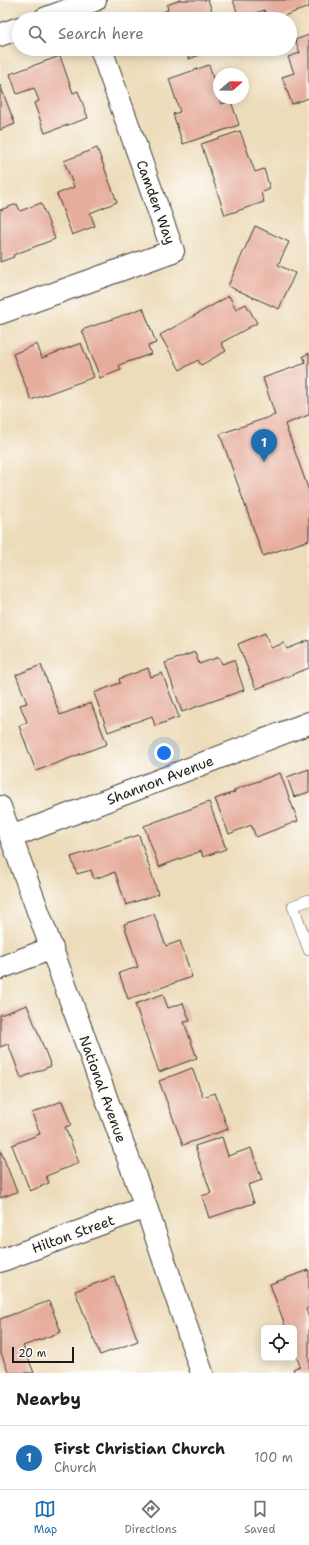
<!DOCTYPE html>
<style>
body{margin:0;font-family:"Shantell Sans",sans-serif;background:#f2f2f2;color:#202124}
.controls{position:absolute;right:12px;bottom:12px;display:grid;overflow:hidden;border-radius:6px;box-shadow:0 2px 10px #0003}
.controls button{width:36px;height:36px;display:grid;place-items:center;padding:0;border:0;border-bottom:1px solid #e0e0e0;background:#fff;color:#202124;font:20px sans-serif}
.compass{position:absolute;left:213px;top:68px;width:36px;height:36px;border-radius:50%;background:#fff;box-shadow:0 2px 10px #0003;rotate:70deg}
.scale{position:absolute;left:12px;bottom:10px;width:62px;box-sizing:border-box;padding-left:4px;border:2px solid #1c1c1c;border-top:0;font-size:11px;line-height:14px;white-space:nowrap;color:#1c1c1c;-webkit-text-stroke:3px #fdfcf7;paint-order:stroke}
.you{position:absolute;left:164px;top:753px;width:14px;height:14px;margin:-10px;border:3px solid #fff;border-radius:50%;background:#1a73e8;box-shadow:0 0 0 6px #1a73e833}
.badge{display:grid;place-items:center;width:26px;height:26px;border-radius:50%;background:#1f6fb2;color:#fff;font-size:13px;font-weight:700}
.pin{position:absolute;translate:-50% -33px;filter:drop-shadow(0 1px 2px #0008)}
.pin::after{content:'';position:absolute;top:21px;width:14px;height:12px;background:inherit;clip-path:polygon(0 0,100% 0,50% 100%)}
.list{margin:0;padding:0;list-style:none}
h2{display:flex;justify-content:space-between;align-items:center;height:52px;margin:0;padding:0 16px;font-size:17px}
h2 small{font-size:13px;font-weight:400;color:#757577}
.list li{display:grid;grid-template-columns:26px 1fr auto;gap:12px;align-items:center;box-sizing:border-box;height:64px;padding:0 16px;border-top:1px solid #e0e0e0}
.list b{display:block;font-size:15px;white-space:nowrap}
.list p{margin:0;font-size:13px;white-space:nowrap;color:#757577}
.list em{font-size:13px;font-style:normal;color:#757577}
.icon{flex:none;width:22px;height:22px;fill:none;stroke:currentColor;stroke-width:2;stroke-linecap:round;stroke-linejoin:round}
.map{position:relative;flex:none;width:309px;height:1373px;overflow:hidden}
.search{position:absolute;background:#fff;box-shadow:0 2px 10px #0003;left:12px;right:12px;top:12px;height:44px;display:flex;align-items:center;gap:10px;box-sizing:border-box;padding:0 14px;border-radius:22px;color:#757577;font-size:15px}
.sheet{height:116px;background:#fff}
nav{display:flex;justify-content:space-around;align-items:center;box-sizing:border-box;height:56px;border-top:1px solid #e0e0e0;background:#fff;font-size:11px;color:#757577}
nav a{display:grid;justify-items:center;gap:2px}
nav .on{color:#1f6fb2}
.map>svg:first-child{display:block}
.building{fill:#e6ad9d}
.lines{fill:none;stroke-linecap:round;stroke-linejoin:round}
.service-casing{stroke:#3b3934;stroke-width:12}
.minor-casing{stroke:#3b3934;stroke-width:24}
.service{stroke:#fff;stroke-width:11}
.minor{stroke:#fff;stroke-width:22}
.labels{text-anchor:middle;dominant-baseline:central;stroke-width:4;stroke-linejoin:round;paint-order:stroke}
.street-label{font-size:14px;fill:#1c1c1c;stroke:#fdfcf7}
</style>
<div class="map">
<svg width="309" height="1373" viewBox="0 0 309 1373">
<rect width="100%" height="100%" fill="#fdfcf7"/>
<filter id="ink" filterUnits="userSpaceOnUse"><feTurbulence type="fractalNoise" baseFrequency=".025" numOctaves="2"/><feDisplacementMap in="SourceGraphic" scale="8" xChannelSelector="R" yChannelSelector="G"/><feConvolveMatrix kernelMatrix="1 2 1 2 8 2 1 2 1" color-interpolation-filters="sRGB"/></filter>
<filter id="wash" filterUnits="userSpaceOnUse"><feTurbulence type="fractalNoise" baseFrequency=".012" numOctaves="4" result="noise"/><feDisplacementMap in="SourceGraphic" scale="16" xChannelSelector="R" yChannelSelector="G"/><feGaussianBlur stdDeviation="0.9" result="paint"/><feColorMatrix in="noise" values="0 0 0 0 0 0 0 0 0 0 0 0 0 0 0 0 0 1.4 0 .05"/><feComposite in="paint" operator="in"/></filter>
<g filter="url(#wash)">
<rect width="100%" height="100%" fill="#eddcba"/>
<g id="blocks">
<path class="building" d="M180,0H208L215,19H145L168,10L167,5Z
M233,0H309V7L275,19H268L264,10L239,18Z
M309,35V98L292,104L282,77L294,73L288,57L300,53L295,40Z
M185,49H215L189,59Z
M60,56L73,93L78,91L88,118L45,133L34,103L39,101L34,88L17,94L10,74Z
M209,65L219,98L222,104L231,101L239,125L183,144L173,114L180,112L169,79Z
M0,85L15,124L0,130Z
M240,131L255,172L264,169L270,189L261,193L264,202L225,215L201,144Z
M97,148L117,202L90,213L95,226L72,235L57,194L74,187L64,161Z
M41,203L55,239L13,255L14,257L0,262V210L17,204L20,211Z
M255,226L289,242L278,265L295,273L279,309L228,286Z
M229,296L236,309L246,304L257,323L221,343L226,351L201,365L198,360L180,370L160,335Z
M143,308L156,343L148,346L151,354L119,365L121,370L100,378L82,330Z
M81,343L94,377L31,400L13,354L37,344L42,358Z
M309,353V415L285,424L309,491V540L263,556L220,434L275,415L263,378L306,363L303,356Z
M265,633L271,648L284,643L287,649L309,640V668L256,689L238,644Z
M195,652L199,664L219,657L222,664L234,660L244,690L182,712L165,663Z
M41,665L60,715L91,703L107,744L36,771L19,726L27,722L20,705L27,703L16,675Z
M148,668L151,677L162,673L179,717L155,726L152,716L108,732L94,693L120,683L119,679Z
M309,769V792L294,797L287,777Z
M280,773L298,821L256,837L251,825L229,834L215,799L235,792L234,790Z
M209,802L226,849L203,857L201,851L159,867L144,826Z
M139,835L158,894L126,905L115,872L94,879L91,870L77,874L71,857Z
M154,914L166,946L180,941L192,977L128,999L119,973L138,967L124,924Z
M163,994L168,1008L183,1003L190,1021L184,1022L197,1058L159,1072L135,1004Z
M27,1005L51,1066L21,1078L8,1044L0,1047V1015Z
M192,1068L203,1097L215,1093L228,1129L183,1145L159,1081Z
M62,1101L71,1125L65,1127L79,1163L46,1176L49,1183L30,1191L12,1145L40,1134L32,1113Z
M222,1137L228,1156L251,1148L262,1180L248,1185L254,1203L209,1218L202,1196L211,1193L195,1146Z
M0,1149L17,1192L0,1198Z
M309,1270V1307L306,1309L309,1318V1373H295L293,1369L300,1366L294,1350V1328H286L270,1284Z
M114,1277L138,1341L100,1355L75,1291Z
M49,1301L61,1332L23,1346L34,1373H9L0,1351V1319Z"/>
</g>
</g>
<g filter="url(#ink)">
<use href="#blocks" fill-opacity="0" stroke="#3b3934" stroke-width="1"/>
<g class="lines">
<g class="service-casing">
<path id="service" d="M309,900L293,906L309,950"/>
</g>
<g class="minor-casing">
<path id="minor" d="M44,19L95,0
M0,35L19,28
M0,313L173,251L101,49
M0,807L146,1207L202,1373
M11,837L309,723
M0,968L52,948
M0,1261L146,1207"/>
</g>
<use href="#service" class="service"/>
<use href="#minor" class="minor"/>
</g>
</g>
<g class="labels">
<g class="street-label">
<text transform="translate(156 202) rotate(70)">Camden Way</text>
<text transform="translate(160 780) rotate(-21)">Shannon Avenue</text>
<text transform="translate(103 1089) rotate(70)">National Avenue</text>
<text transform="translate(73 1234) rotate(-20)">Hilton Street</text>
</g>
</g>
</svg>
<div class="controls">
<button><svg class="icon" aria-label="locate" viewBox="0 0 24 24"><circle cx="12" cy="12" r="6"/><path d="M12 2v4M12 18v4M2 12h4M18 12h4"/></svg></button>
</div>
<svg class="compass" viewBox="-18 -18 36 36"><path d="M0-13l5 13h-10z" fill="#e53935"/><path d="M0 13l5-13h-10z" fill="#757577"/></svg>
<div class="scale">20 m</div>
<div class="you"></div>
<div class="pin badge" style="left:264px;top:462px">1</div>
<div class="search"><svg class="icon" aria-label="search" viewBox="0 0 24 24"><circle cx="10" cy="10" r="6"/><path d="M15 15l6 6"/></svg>Search here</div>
</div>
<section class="sheet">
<h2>Nearby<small></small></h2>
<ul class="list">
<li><span class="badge">1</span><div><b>First Christian Church</b><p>Church</p></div><em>100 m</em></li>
</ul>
</section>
<nav>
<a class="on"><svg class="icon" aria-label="map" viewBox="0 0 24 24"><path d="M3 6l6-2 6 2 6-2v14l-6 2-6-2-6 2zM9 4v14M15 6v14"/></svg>Map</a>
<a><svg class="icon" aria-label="directions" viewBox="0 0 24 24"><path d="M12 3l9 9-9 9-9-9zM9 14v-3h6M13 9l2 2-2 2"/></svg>Directions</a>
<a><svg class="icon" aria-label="saved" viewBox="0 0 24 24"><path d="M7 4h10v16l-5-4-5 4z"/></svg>Saved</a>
</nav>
